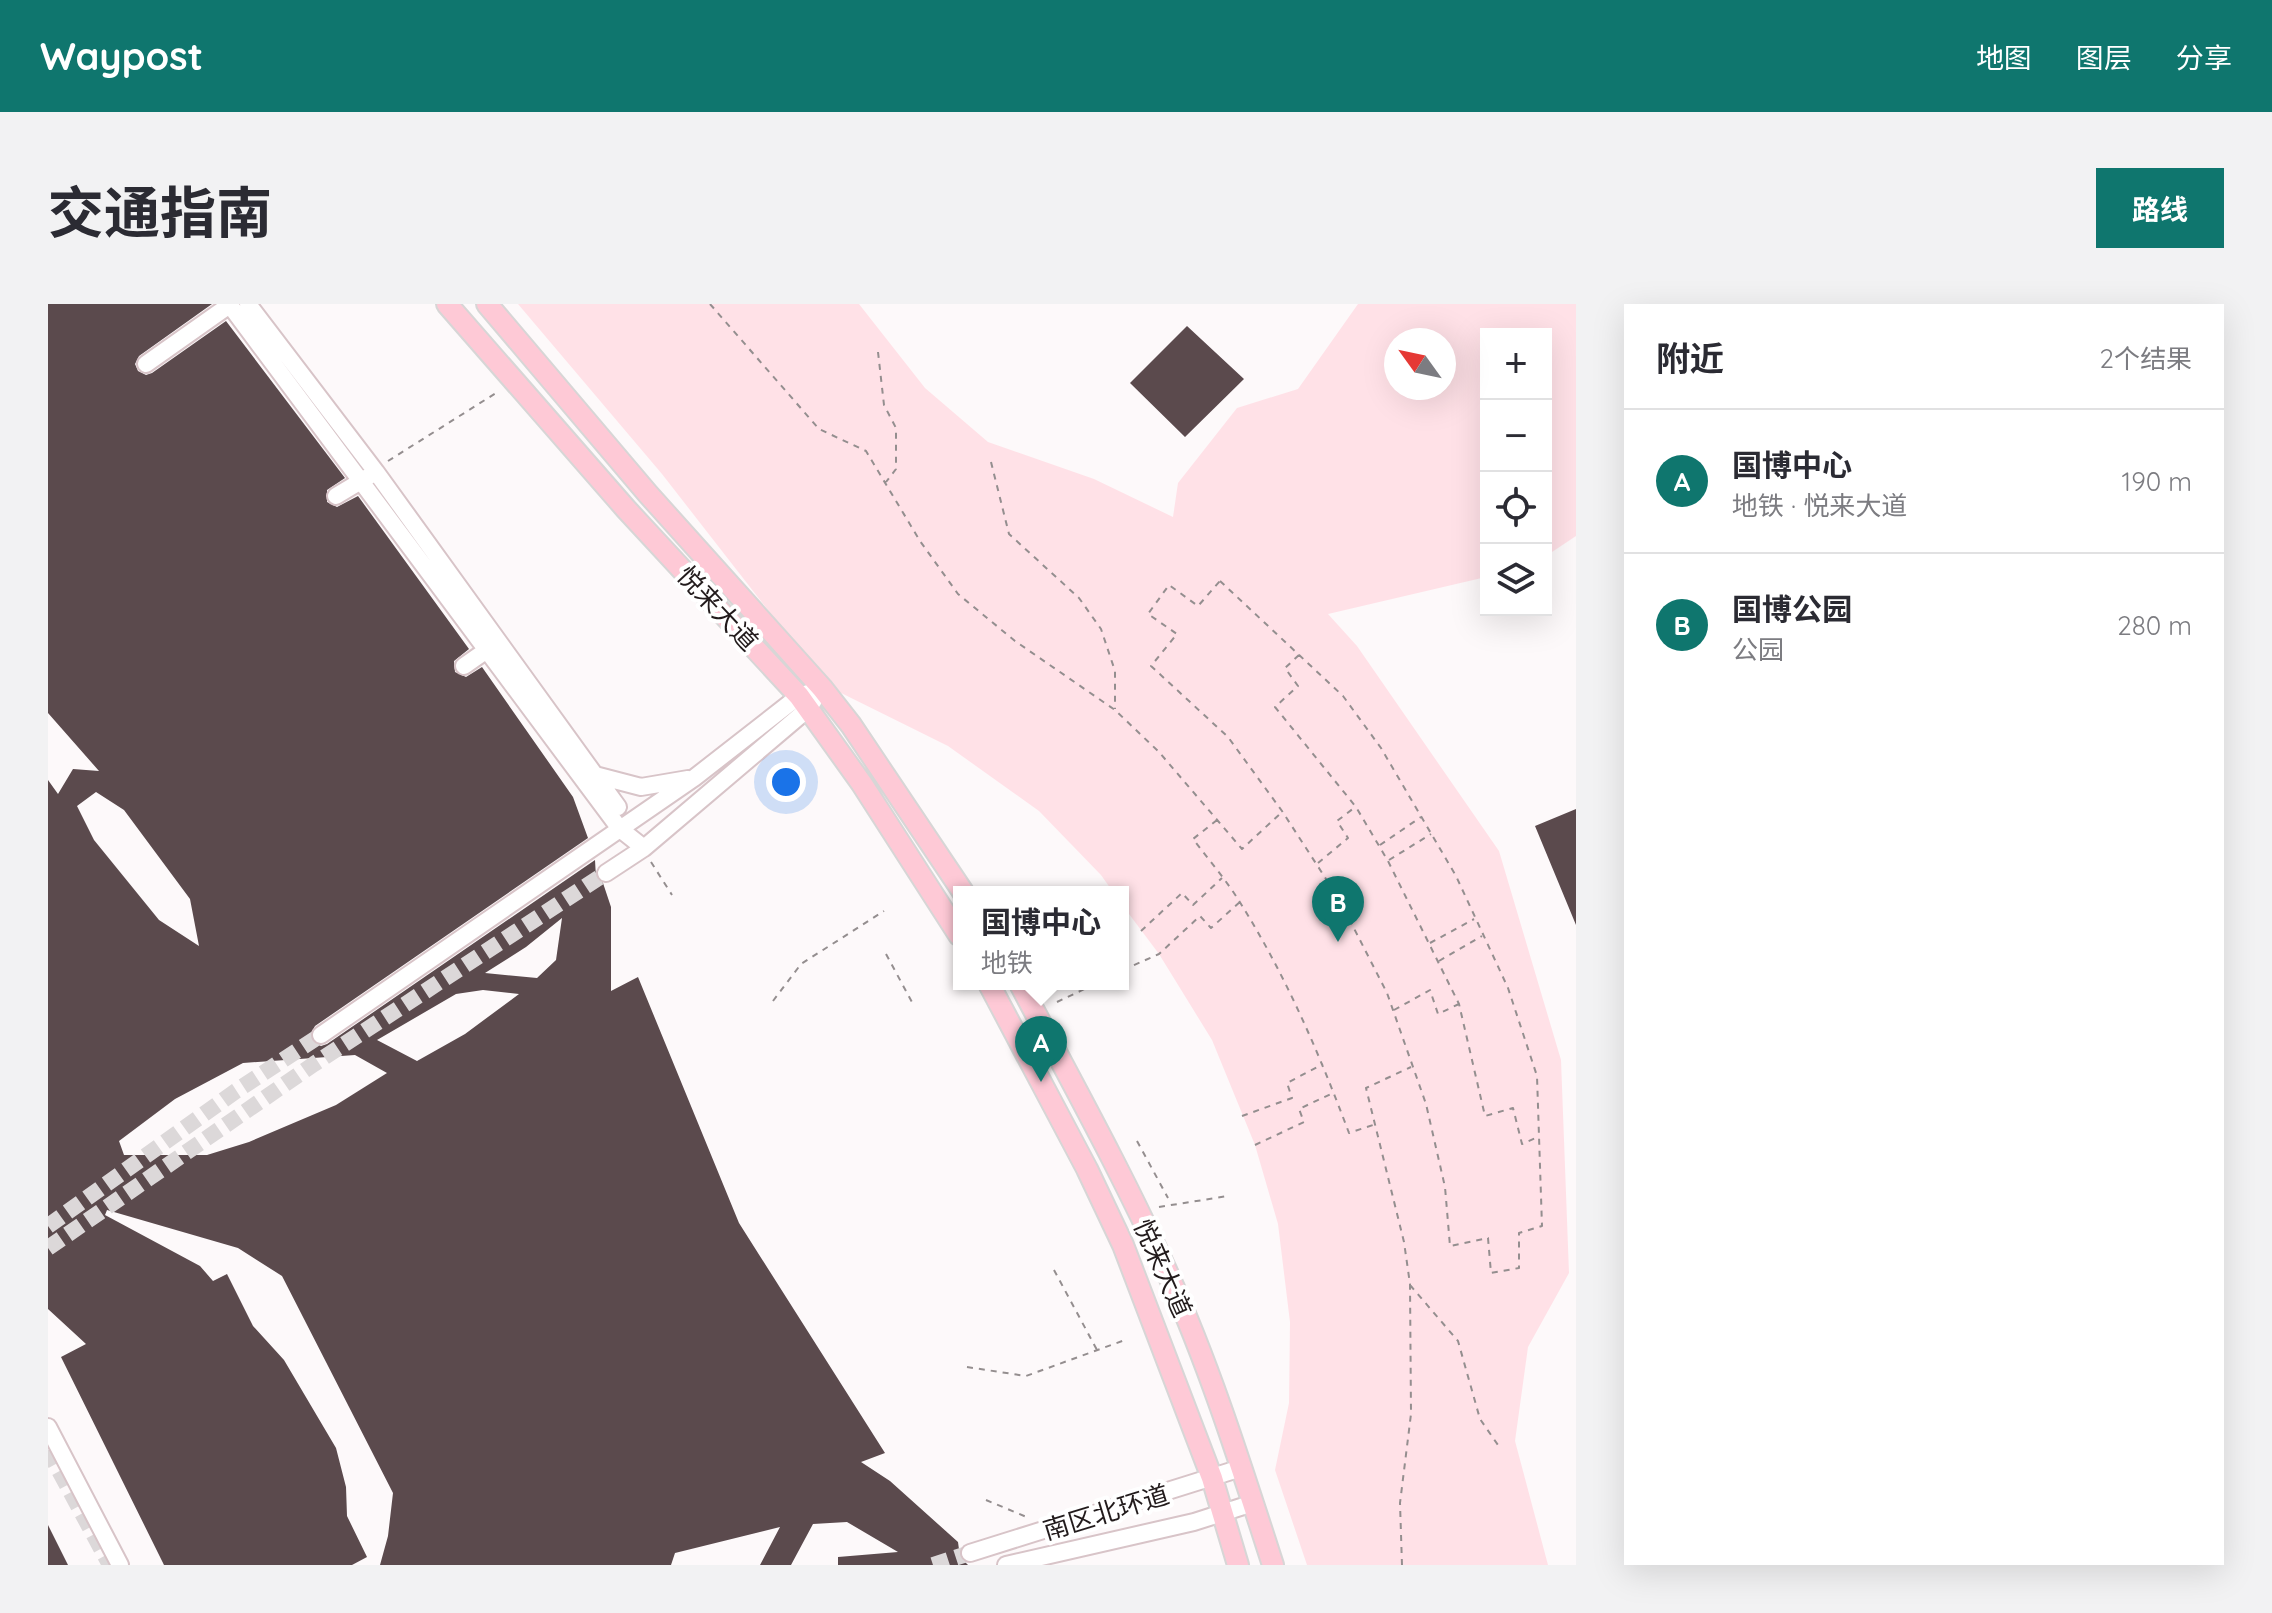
<!DOCTYPE html>
<html lang="zh">
<meta charset="utf-8">
<style>
body{margin:0;font-family:Quicksand,"Noto Sans SC",sans-serif;background:#f2f2f3;color:#2b2b33}
.controls{position:absolute;right:24px;top:24px;display:grid;overflow:hidden;border-radius:0px;box-shadow:0 8px 32px #0002}
.controls button{width:72px;height:72px;display:grid;place-items:center;padding:0;border:0;border-bottom:2px solid #e1e1e2;background:#fff;color:#2b2b33;font:40px sans-serif}
.compass{position:absolute;left:1336px;top:24px;width:72px;height:72px;border-radius:50%;background:#fff;box-shadow:0 8px 32px #0002;rotate:303deg}
.you{position:absolute;left:738px;top:478px;width:28px;height:28px;margin:-20px;border:6px solid #fff;border-radius:50%;background:#1a73e8;box-shadow:0 0 0 12px #1a73e833}
.badge{display:grid;place-items:center;width:52px;height:52px;border-radius:50%;background:#0f766e;color:#fff;font-size:26px;font-weight:700}
.pin{position:absolute;translate:-50% -66px;filter:drop-shadow(0 2px 4px #0008)}
.pin::after{content:'';position:absolute;top:42px;width:28px;height:24px;background:inherit;clip-path:polygon(0 0,100% 0,50% 100%)}
.popup{position:absolute;left:905px;top:582px;width:176px;height:104px;box-sizing:border-box;display:grid;place-content:center;border-radius:0px;background:#fff;filter:drop-shadow(0 2px 6px #0005);font-size:26px;white-space:nowrap;color:#7c7c81}
.popup b{font-size:30px;color:#2b2b33}
.popup::after{content:'';position:absolute;left:50%;top:100%;margin-left:-16px;border:16px solid transparent;border-top-color:#fff}
.list{margin:0;padding:0;list-style:none}
h2{display:flex;justify-content:space-between;align-items:center;height:104px;margin:0;padding:0 32px;font-size:34px}
h2 small{font-size:26px;font-weight:400;color:#7c7c81}
.list li{display:grid;grid-template-columns:52px 1fr auto;gap:24px;align-items:center;box-sizing:border-box;height:144px;padding:0 32px;border-top:2px solid #e1e1e2}
.list b{display:block;font-size:30px;white-space:nowrap}
.list p{margin:0;font-size:26px;white-space:nowrap;color:#7c7c81}
.list em{font-size:26px;font-style:normal;color:#7c7c81}
.icon{flex:none;width:44px;height:44px;fill:none;stroke:currentColor;stroke-width:2;stroke-linecap:round;stroke-linejoin:round}
.map{position:relative;flex:none;width:1528px;height:1261px;overflow:hidden;border-radius:0px}
header{display:flex;align-items:center;gap:48px;box-sizing:border-box;height:112px;padding:0 40px;background:#0f766e;color:#fff}
header strong{font-size:38px}
nav{display:flex;gap:44px;margin-inline-start:auto;font-size:28px}
.intro{display:flex;align-items:center;justify-content:space-between;box-sizing:border-box;height:192px;padding:0 48px}
h1{margin:0;font-size:56px}
.button{padding:20px 36px;border-radius:0px;background:#0f766e;color:#fff;font-size:28px;font-weight:700}
main{display:flex;gap:48px;padding:0 48px}
aside{flex:1;background:#fff;border-radius:0px;box-shadow:0 8px 32px #0002}
.map>svg:first-child{display:block}
.green{fill:#ffe1e7;fill-rule:evenodd}
.building{fill:#5b4a4d;fill-rule:evenodd}
.lines{fill:none;stroke-linecap:round;stroke-linejoin:round}
.minor-tunnel{stroke:#dcd8d9;stroke-width:16;stroke-dasharray:16 8;stroke-linecap:butt}
.minor-casing{stroke:#d8c4c8;stroke-width:20}
.major-casing{stroke:#d7d6d6;stroke-width:24}
.path{stroke:#948e8f;stroke-width:2;stroke-dasharray:6 6;stroke-linecap:butt}
.minor{stroke:#fff;stroke-width:16}
.major{stroke:#fec9d6;stroke-width:20}
.labels{text-anchor:middle;dominant-baseline:central;stroke-width:8;stroke-linejoin:round;paint-order:stroke}
.street-label{font-size:26px;fill:#221b1c;stroke:#fff}
</style>
<header>
<strong>Waypost</strong>
<nav><a>地图</a><a>图层</a><a>分享</a></nav>
</header>
<div class="intro"><h1>交通指南</h1><a class="button">路线</a></div>
<main>
<div class="map">
<svg width="1528" height="1261" viewBox="0 0 1528 1261">
<rect width="100%" height="100%" fill="#fdf9fa"/>
<path class="green" d="M470,0H811L877,84L940,138L1046,175L1125,213L1130,179L1189,104L1250,85L1310,0H1528V232L1498,252V30H1438V273L1280,310L1309,342L1451,547L1513,756L1521,969L1480,1043L1467,1137L1500,1261H1259L1227,1166L1241,1099L1242,1018L1230,920L1207,841L1164,736L1111,650L1075,602V588H1065L1053,571L991,507L900,442L779,382L614,170ZM1348,36H1396V84H1348Z"/>
<path class="building" d="M0,0H164L91,52L87,60L90,67L98,71L104,69L178,17L297,174L279,186V198L289,203L310,192L421,345L406,357L407,368L418,373L434,363L525,493L540,534L267,722L262,731L264,738L273,742L279,740L547,556L548,574L555,579L563,603V687L590,673L691,919L837,1149L813,1158L842,1177L910,1238L912,1253L920,1261H790V1253L850,1248L799,1218L765,1220L743,1261H712L732,1223L627,1249L623,1261H332L340,1232L345,1189L234,972L190,944L59,906L57,911L152,962L165,977L179,970L205,1022L236,1056L288,1144L298,1183L299,1212L319,1253L304,1261H116L13,1053L38,1040L0,1005V476L10,490L25,465L51,467L0,409ZM48,488L76,506L142,595L151,642L111,616L46,536L29,502ZM514,614L508,656L489,674L437,669L478,643ZM435,686L471,690L417,730L369,757L329,736L408,690ZM307,751L339,769L288,801L201,838L159,851H76L71,837L127,795L195,759Z
M1139,22L1196,75L1137,133L1082,79Z
M1528,505V621L1487,522Z
M0,1221L20,1261H0Z"/>
<g class="lines">
<path class="minor-tunnel" d="M0,922L188,787L273,731
M0,944L266,760L558,569
M0,1146L62,1261
M885,1261L922,1249"/>
<g class="minor-casing">
<path id="minor" d="M181,0L572,525L596,544
M200,0L328,168L570,503
M98,60L183,0
M288,192L323,171
M416,362L446,341
M547,471L593,483L640,475
M558,569L596,544L761,404L766,396
M273,731L646,474L751,392L763,388
M0,1123L72,1261
M922,1249L1193,1164
M958,1261L1146,1218L1205,1199"/>
</g>
<g class="major-casing">
<path id="major" d="M399,0L578,205L751,392L814,480L911,631
M439,0L600,190L774,384L803,421L915,588
M941,680L1039,865L1075,941L1164,1174L1190,1261
M972,680C1022,775 1075,870 1119,968C1162,1063 1193,1162 1225,1261"/>
</g>
<path class="path" d="M662,0L771,125L818,147L872,237L910,290L967,337L1067,406L1111,448L1194,545L1234,508
M830,48L836,101L848,124V165L838,178
M340,157L448,89
M943,158L961,230L1031,294L1053,325L1067,367V405
M1172,277L1295,392L1333,444L1408,572L1460,684L1489,772L1494,922L1471,929V964L1443,969L1440,934L1402,942L1397,883L1378,800L1339,689L1291,595L1234,507L1180,433L1103,362L1129,330L1100,310L1121,281L1150,302Z
M1251,351L1237,364L1250,382L1227,403L1308,503L1340,557L1411,700L1437,812L1465,804L1474,840L1490,833
M1169,516L1145,535C1161,556 1179,577 1193,600C1238,672 1271,749 1301,829L1325,821
M1332,541L1373,513
M1341,556L1383,530
M603,558L624,591
M1270,559L1300,534L1289,517L1306,504
M1093,627L1134,589L1145,601L1174,574
M1382,639L1426,615
M838,650L865,700
M1391,657L1434,632
M1075,666L1111,650L1152,612L1163,624L1192,598
M725,697L753,660L836,607
M1009,698L1047,680
M1346,706L1382,686L1390,710L1411,700
M1194,812L1244,794L1239,779L1275,760
M1089,837L1120,894
M1207,841L1256,818L1251,805L1285,789
M1111,903L1180,892
M1006,966L1049,1046
M1362,981L1410,1037L1432,1115L1452,1144
M919,1063L978,1072L1077,1036
M938,1196L981,1214
M1354,1261L1352,1199L1363,1110L1362,980L1356,938L1318,784L1363,763"/>
<use href="#minor" class="minor"/>
<use href="#major" class="major"/>
</g>
<g class="labels">
<g class="street-label">
<text transform="translate(670 304) rotate(47)">悦来大道</text>
<text transform="translate(1115 964) rotate(66)">悦来大道</text>
<text transform="translate(1058 1208) rotate(-17)">南区北环道</text>
</g>
</g>
</svg>
<div class="controls">
<button>+</button>
<button>−</button>
<button><svg class="icon" aria-label="locate" viewBox="0 0 24 24"><circle cx="12" cy="12" r="6"/><path d="M12 2v4M12 18v4M2 12h4M18 12h4"/></svg></button>
<button><svg class="icon" aria-label="layers" viewBox="0 0 24 24"><path d="M12 4l9 5-9 5-9-5zM3 14l9 5 9-5"/></svg></button>
</div>
<svg class="compass" viewBox="-18 -18 36 36"><path d="M0-13l5 13h-10z" fill="#e53935"/><path d="M0 13l5-13h-10z" fill="#7c7c81"/></svg>
<div class="you"></div>
<div class="pin badge" style="left:993px;top:778px">A</div>
<div class="popup"><b>国博中心</b>地铁</div>
<div class="pin badge" style="left:1290px;top:638px">B</div>
</div>
<aside>
<h2>附近<small>2个结果</small></h2>
<ul class="list">
<li><span class="badge">A</span><div><b>国博中心</b><p>地铁 · 悦来大道</p></div><em>190 m</em></li>
<li><span class="badge">B</span><div><b>国博公园</b><p>公园</p></div><em>280 m</em></li>
</ul>
</aside>
</main>
